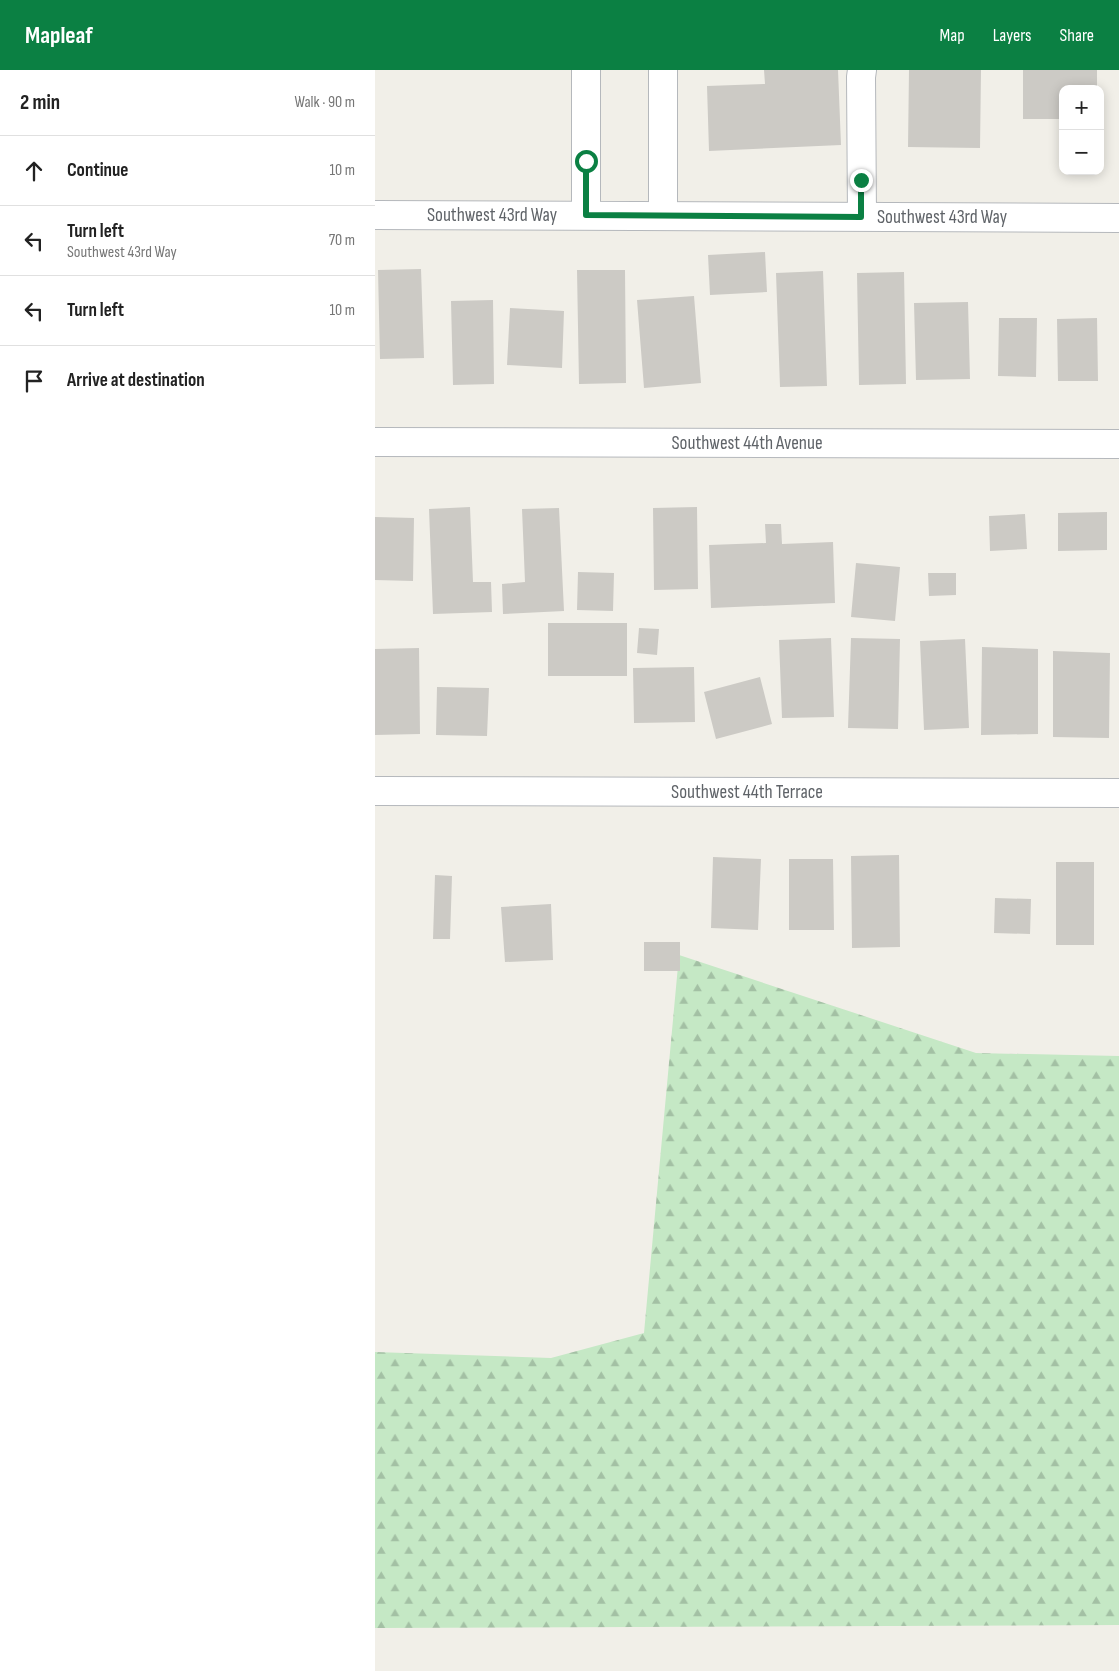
<!DOCTYPE html>
<meta charset="utf-8">
<style>
body{margin:0;font-family:"Sofia Sans Condensed",sans-serif;background:#f2f2f2;color:#222}
.controls{position:absolute;right:15px;top:15px;display:grid;overflow:hidden;border-radius:10px;box-shadow:0 2px 12px #0003}
.controls button{width:45px;height:45px;display:grid;place-items:center;padding:0;border:0;border-bottom:1px solid #e0e0e0;background:#fff;color:#222;font:25px sans-serif}
.stop{position:absolute;width:15px;height:15px;margin:-11px;border:4px solid #0b8043;border-radius:50%;background:#fff}
.stop.end{background:#0b8043;border-color:#fff;box-shadow:0 1px 5px #0008}
.list{margin:0;padding:0;list-style:none}
h2{display:flex;justify-content:space-between;align-items:center;height:65px;margin:0;padding:0 20px;font-size:21px}
h2 small{font-size:16px;font-weight:400;color:#767676}
.list li{display:grid;grid-template-columns:32px 1fr auto;gap:15px;align-items:center;box-sizing:border-box;height:70px;padding:0 20px;border-top:1px solid #e0e0e0}
.list b{display:block;font-size:19px;white-space:nowrap}
.list p{margin:0;font-size:16px;white-space:nowrap;color:#767676}
.list em{font-size:16px;font-style:normal;color:#767676}
.icon{flex:none;width:28px;height:28px;fill:none;stroke:currentColor;stroke-width:2;stroke-linecap:round;stroke-linejoin:round}
.map{position:relative;flex:none;width:744px;height:1601px;overflow:hidden}
header{display:flex;align-items:center;gap:30px;box-sizing:border-box;height:70px;padding:0 25px;background:#0b8043;color:#fff}
header strong{font-size:24px}
nav{display:flex;gap:28px;margin-inline-start:auto;font-size:18px}
main{display:flex}
aside{flex:1;background:#fff}
.map>svg:first-child{display:block}
.forest{fill:url(#forest-firs)}
.building{fill:#cccac5}
.lines{fill:none;stroke-linecap:round;stroke-linejoin:round}
.minor-casing{stroke:#b5b8bc;stroke-width:30}
.minor{stroke:#fff;stroke-width:28}
.route{stroke:#0b8043;stroke-width:6}
.labels{text-anchor:middle;dominant-baseline:central;stroke-width:4.5;stroke-linejoin:round;paint-order:stroke}
.street-label{font-size:19px;fill:#5f6368;stroke:#fff}
</style>
<header>
<strong>Mapleaf</strong>
<nav><a>Map</a><a>Layers</a><a>Share</a></nav>
</header>
<main>
<aside>
<h2>2 min<small>Walk · 90 m</small></h2>
<ul class="list">
<li><svg class="icon" aria-label="ahead" viewBox="0 0 24 24"><path d="M12 20V5M6 11l6-6 6 6"/></svg><div><b>Continue</b></div><em>10 m</em></li>
<li><svg class="icon" aria-label="left" viewBox="0 0 24 24"><path d="M17 20v-9H6M10 6l-5 5 5 5"/></svg><div><b>Turn left</b><p>Southwest 43rd Way</p></div><em>70 m</em></li>
<li><svg class="icon" aria-label="left" viewBox="0 0 24 24"><path d="M17 20v-9H6M10 6l-5 5 5 5"/></svg><div><b>Turn left</b></div><em>10 m</em></li>
<li><svg class="icon" aria-label="arrive" viewBox="0 0 24 24"><path d="M6 21V4h12l-3 4 3 4H6"/></svg><div><b>Arrive at destination</b></div></li>
</ul>
</aside>
<div class="map">
<svg width="744" height="1601" viewBox="0 0 744 1601">
<defs>
<pattern id="forest-firs" width="22" height="20" patternUnits="userSpaceOnUse" patternTransform="scale(1.25)"><rect width="22" height="20" fill="#c5e8c5"/><path d="M5 1l3.5 6h-7zM16 11l3.5 6h-7z" fill="#a3c0a4"/></pattern>
</defs>
<rect width="100%" height="100%" fill="#f1efe8"/>
<path class="forest" d="M304,885L601,983L744,986V1555L0,1558V1282L176,1288L269,1263Z"/>
<path class="building" d="M389,0H463L466,75L334,81L332,16L390,14Z
M534,0H606L605,78L533,77Z
M648,0H722V19H688V49H648Z
M390,182L392,222L335,225L333,185Z
M46,199L49,288L5,289L3,200Z
M202,200H250L251,313L204,314Z
M448,201L452,316L405,317L401,203Z
M529,202L531,314L484,315L482,203Z
M319,226L326,313L269,318L262,230Z
M118,230L119,314L78,315L76,231Z
M593,232L595,309L541,310L539,233Z
M135,238L189,241L187,298L132,295Z
M624,248H662L661,307L623,306Z
M722,248L723,311H683L682,249Z
M95,437L98,512H116L117,542L58,544L54,439Z
M322,437L323,519L279,520L278,438Z
M184,438L189,541L128,544L127,514L150,512L147,439Z
M732,442V480L683,481V443Z
M650,444L652,479L615,481L614,446Z
M0,447L39,448L38,511L0,510Z
M390,454H406L407,474L458,472L460,533L336,538L334,475L391,473Z
M481,493L525,497L520,551L476,547Z
M203,502L239,503L238,541L202,540Z
M553,503H581V525L554,526Z
M173,553H252V606H173Z
M264,558L284,559L282,585L262,583Z
M456,568L459,647L407,648L404,570Z
M476,568L525,569L523,659L473,658Z
M590,569L594,658L549,660L545,571Z
M607,577L663,579V664L606,665Z
M44,578L45,664L0,665V579Z
M678,581L735,583L734,668L678,667Z
M319,597L320,652L259,653L258,598Z
M385,607L397,654L341,669L329,622Z
M62,617L114,618L112,666L61,665Z
M524,785L525,877L477,878L476,786Z
M338,787L386,789L383,860L336,858Z
M414,789H458L459,860H414Z
M681,792H719V875H681Z
M60,805L77,806L75,869H58Z
M620,828L656,829L655,864L619,863Z
M176,834L178,890L130,892L126,837Z
M269,872H305V901H269Z"/>
<g class="lines">
<g class="minor-casing">
<path id="minor" d="M0,145L744,148
M211,145V0
M288,146V0
M487,147L486,7L487,0
M0,372L744,374
M0,721L744,723"/>
</g>
<use href="#minor" class="minor"/>
</g>
<g class="lines">
<path class="route" d="M211,91V145L486,147V110"/>
</g>
<g class="labels">
<g class="street-label">
<text x="117" y="145">Southwest 43rd Way</text>
<text x="567" y="147">Southwest 43rd Way</text>
<text x="372" y="373">Southwest 44th Avenue</text>
<text x="372" y="722">Southwest 44th Terrace</text>
</g>
</g>
</svg>
<div class="controls">
<button>+</button>
<button>−</button>
</div>
<div class="stop" style="left:211px;top:91px"></div>
<div class="stop end" style="left:486px;top:110px"></div>
</div>
</main>
